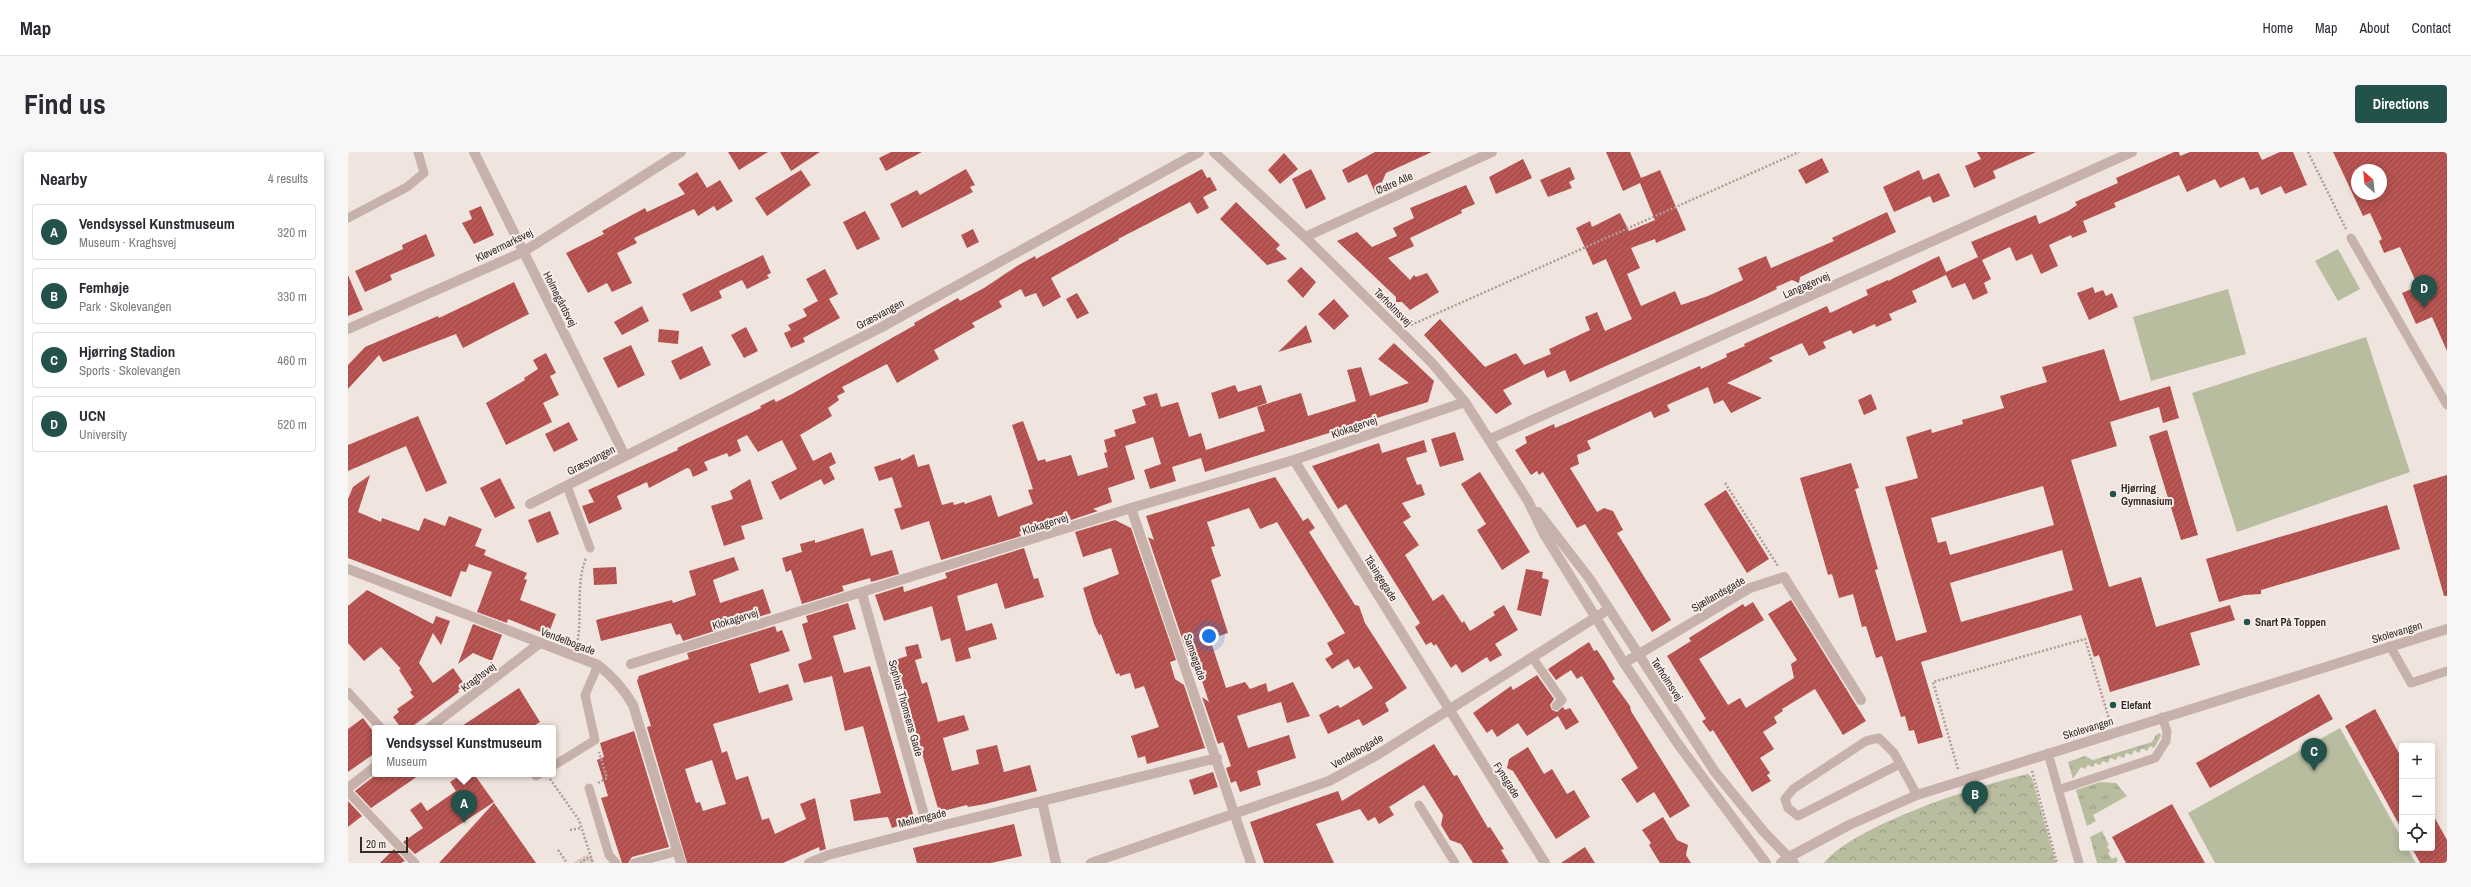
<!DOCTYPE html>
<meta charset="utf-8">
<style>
body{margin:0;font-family:"Archivo Narrow",sans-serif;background:#f7f7f7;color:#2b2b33}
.controls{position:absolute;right:12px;bottom:12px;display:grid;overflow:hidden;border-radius:4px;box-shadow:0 2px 10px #0003}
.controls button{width:36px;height:36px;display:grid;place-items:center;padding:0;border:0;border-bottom:1px solid #e1e1e2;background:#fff;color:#2b2b33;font:20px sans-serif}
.compass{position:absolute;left:2003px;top:12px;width:36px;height:36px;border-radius:50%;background:#fff;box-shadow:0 2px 10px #0003;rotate:333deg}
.scale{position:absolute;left:12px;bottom:10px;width:48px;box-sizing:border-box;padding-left:4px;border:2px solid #352b29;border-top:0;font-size:11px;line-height:14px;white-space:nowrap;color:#352b29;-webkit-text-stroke:3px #f8eeea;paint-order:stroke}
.you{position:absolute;left:861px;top:484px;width:14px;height:14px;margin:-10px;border:3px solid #fff;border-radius:50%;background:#1a73e8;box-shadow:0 0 0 6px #1a73e833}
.badge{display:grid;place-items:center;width:26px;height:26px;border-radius:50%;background:#23524b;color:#fff;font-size:13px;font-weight:700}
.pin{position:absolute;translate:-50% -33px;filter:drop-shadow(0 1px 2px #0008)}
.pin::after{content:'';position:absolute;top:21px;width:14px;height:12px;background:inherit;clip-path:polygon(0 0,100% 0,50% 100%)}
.popup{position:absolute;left:24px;top:573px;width:184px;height:52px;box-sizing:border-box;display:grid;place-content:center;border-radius:4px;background:#fff;filter:drop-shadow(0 1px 3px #0005);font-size:13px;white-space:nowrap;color:#7c7c81}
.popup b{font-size:15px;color:#2b2b33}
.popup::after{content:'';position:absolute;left:50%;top:100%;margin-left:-8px;border:8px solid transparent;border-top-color:#fff}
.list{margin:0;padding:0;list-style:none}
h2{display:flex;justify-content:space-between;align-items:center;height:52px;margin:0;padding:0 16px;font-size:17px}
h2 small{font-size:13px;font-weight:400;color:#7c7c81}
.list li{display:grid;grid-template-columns:26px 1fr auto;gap:12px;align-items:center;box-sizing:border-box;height:56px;margin:0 8px 8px;padding:0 8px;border:1px solid #e1e1e2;border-radius:4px}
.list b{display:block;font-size:15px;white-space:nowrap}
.list p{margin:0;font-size:13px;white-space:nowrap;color:#7c7c81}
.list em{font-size:13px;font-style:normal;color:#7c7c81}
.icon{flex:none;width:22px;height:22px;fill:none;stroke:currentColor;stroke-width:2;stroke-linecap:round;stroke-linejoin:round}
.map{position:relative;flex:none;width:2099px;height:711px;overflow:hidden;border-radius:4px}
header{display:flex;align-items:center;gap:24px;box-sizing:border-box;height:56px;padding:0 20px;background:#fff;border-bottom:1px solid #e1e1e2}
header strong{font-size:19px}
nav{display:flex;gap:22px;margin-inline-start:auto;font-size:14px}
.intro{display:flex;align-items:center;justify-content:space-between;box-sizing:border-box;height:96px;padding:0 24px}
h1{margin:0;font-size:28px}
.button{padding:10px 18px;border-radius:4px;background:#23524b;color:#fff;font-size:14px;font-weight:700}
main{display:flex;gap:24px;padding:0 24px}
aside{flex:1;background:#fff;border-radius:4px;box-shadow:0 2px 10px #0003}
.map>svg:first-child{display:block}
.grass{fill:url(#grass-tufts)}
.park{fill:url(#park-crowns)}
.garden{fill:#b9bd9f}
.plaza{fill:url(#plaza-grid)}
.building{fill:url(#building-hatch);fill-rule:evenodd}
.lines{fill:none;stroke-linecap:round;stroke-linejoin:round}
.path{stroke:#b29c95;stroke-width:2.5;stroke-dasharray:2 2;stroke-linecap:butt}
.service{stroke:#c6b2ab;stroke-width:9}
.minor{stroke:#c6b2ab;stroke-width:10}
.tertiary{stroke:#c6b2ab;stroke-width:10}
.poi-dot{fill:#23524b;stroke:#f8eeea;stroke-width:1.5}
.labels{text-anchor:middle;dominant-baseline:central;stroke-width:4;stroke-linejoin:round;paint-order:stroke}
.street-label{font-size:11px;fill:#352b29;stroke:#f8eeea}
.poi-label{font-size:11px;font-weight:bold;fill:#352b29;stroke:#f8eeea;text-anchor:start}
</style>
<header>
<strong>Map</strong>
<nav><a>Home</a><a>Map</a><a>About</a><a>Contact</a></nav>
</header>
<div class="intro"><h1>Find us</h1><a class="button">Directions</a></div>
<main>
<aside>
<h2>Nearby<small>4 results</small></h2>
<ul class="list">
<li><span class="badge">A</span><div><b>Vendsyssel Kunstmuseum</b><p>Museum · Kraghsvej</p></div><em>320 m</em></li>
<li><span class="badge">B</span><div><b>Femhøje</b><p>Park · Skolevangen</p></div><em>330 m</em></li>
<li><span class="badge">C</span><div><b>Hjørring Stadion</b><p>Sports · Skolevangen</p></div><em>460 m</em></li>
<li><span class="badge">D</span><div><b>UCN</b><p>University</p></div><em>520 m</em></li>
</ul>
</aside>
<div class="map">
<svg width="2099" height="711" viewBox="0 0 2099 711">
<defs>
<pattern id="grass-tufts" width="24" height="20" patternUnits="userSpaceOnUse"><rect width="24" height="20" fill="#b9bd9f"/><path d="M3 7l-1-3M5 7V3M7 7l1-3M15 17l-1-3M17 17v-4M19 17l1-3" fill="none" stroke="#979a82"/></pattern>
<pattern id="park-crowns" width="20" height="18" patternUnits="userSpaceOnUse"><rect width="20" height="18" fill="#b9bd9f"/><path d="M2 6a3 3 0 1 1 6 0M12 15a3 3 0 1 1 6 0" fill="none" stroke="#979a82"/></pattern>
<pattern id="plaza-grid" width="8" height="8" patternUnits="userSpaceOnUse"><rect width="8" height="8" fill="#e6d2c7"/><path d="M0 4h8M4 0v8" fill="none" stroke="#c6b4ab"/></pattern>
<pattern id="building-hatch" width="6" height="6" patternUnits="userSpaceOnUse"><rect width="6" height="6" fill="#b95653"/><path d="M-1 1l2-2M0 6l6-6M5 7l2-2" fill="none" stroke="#974745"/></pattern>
</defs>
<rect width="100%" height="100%" fill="#f0e4de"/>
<path class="grass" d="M1812,581L1813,584L1806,596L1802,594L1799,599L1794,596L1791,601L1786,598L1784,603L1778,601L1776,606L1770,604L1768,608L1762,606L1760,611L1755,609L1752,613L1747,611L1745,615L1740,613L1737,617L1733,615L1725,627L1720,610L1737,604L1745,608L1804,590L1808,583Z
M1752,630L1768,631L1779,644L1745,663L1748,669L1739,674L1728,638Z
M1754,679L1761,693L1759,694L1762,699L1760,701L1764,707L1768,705L1770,708L1768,711H1749L1742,685Z"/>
<path class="park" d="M1680,622L1684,626L1708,711H1476C1504,674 1633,632 1680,622Z"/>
<path class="garden" d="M1990,97L2012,137L1990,149L1967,109Z
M1880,137L1898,202L1803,229L1785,165Z
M2018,185L2062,320L1889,380L1844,241Z
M1992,576L2054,687V696H2059L2068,711H1867L1840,661Z"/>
<path class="plaza" d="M241,702L247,711H225L236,704Z"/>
<path class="building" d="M380,0H420L391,18Z
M432,0H472L443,19Z
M543,0H574L538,19L531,6Z
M1027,0H1084L1038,21L1028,43L1019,22L1000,31L994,18Z
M1258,0H1282L1293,26L1312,18L1338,78L1308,91L1307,87L1283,96L1292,116L1279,122L1293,154L1327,139L1333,153L1360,144L1395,128L1390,116L1418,104L1423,116L1486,89L1484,86L1539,60L1548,80L1452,125L1451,131L1444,128L1428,135L1429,137L1404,149L1222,230L1217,218L1199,226L1196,218L1155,238L1164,252L1148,262L1076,183L1092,167L1137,215L1168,201L1176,213L1203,202L1201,197L1242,178L1237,165L1249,160L1257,179L1284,167L1258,107L1245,113L1228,76L1242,69L1244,75L1272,61L1281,79L1307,68L1292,31L1275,39Z
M1629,0H1688L1645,19L1648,26L1626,36L1617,14L1633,7Z
M1826,0H1831L1832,4L1842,0H1910L1914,8L1932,0H1945L1959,33L1937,42L1933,34L1913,43L1910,35L1902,38L1896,25L1872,36L1867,27L1839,40L1831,23L1766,51L1768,55L1735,69L1739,80L1724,86L1723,83L1701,93L1710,114L1693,122L1684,102L1668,109L1662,95L1634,108L1643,127L1636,131L1640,141L1625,148L1617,131L1604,136L1598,123L1564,139L1569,150L1541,162L1544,168L1528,175L1527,172L1505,182L1503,178L1475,190L1478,196L1461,204L1454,191L1421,206L1425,209L1379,231L1414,246L1383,261L1375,248L1366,252L1360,235L1319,253L1322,259L1306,266L1303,259L1239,289L1243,297L1229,303L1231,312L1222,316L1249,360L1256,356L1265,359L1275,378L1269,381L1323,468L1304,480L1237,372L1229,376L1195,320L1191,323L1189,319L1183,323L1167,298L1179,291L1177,285L1206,272L1207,276L1352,214L1353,217L1379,205L1378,202L1397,194L1396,192L1479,154L1482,161L1520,143L1518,138L1540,128V129L1591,104L1598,120L1630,105L1623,90L1688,63L1691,72L1720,59L1729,53L1727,50L1770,31L1768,26Z
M1985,0H2099V199L2084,165L2068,172L2054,141L2070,134L2052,95L2036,101L2031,89L2034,87L2022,61L2015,64ZM2009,18H2033V42H2009Z
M936,1L950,17L932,32L920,18Z
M1474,6L1481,20L1458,32L1450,18Z
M1175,7L1184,26L1148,42L1141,25Z
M1222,15L1227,27L1221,30L1224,36L1200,45L1192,28Z
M618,17L627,33L622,35L625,40L554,76L542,52L569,38L572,43Z
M854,17L859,26L862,25L869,38L855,45L861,56L849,62L842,50L770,87L771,88L703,126L713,145L695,155L688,141L677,145L673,137L651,149L654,155L624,171L627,175L586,198L591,207L549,231L539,212L494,235L497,240L489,244L491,248L480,256L484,264L452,283L465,309L483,300L488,311L481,315L487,327L476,333L473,327L432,348L423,330L449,317L434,288L410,300L399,283L389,288L393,299L381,305L379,301L356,310L360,318L345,325L342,317L339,316L301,336L299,330L269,344L274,357L241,372L234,354L246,350L240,338L330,298L329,296L413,256L412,254L426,247L428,250L444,242L567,173L566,171L610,146L612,149L636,136L669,114L687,104L688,107Z
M963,17L978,47L958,57L944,27Z
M453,18L463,33L419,64L407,46Z
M1571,18L1575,28L1591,21L1602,44L1585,51L1582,44L1546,60L1535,35Z
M349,20L359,36L372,28L385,49L369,59L366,54L350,64L346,57L286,86L289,91L269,101L284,131L264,140L259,131L240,141L218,101L256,82L254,79L297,56L299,60L337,42L330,32Z
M1118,33L1127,52L1113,58L1114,61L1062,86L1066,94L1040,106L1062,128L1066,123L1068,125L1079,121L1091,140L1062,158L1054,150H1048V145L989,89L1009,80L1024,95L1049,84L1045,76L1066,66L1062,56Z
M888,50L932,93L928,97L939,107L919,113L872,67Z
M133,54L146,83L126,92L114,71L124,67L121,59Z
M517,59L532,87L509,98L495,70Z
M625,77L631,90L619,96L613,83Z
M78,82L87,104L42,123L44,128L17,140L7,119L55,97L54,93Z
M415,103L423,121L419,123L421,126L399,137L394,128L371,139L374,146L343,160L334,142Z
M953,115L968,130L955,146L939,129Z
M477,117L490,142L481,147L492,166L455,186L457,190L443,196L436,181L443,178L440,173L459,164L455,157L470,149L458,127Z
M0,123L15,158L0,164Z
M166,130L181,162L115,196L108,182L35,210L31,203L0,237V213L17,195L90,164L91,166Z
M1745,135L1747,141L1755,138L1758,144L1764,141L1770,155L1741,168L1729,141Z
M729,141L741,161L729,167L718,147Z
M986,147L1001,164L986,178L970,162Z
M294,154L301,169L274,183L266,170Z
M958,173L964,190L930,200Z
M398,175L410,199L396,206L383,183Z
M311,177L331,179L330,192L310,190Z
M1046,191L1086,229L1080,250L857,320L853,306L824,315L828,329L802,337L796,318L813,312L805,285L777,294L787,327L760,336L764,350L745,357L750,359L723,368L721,363L706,368L671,380L673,384L593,408L581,369L553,378L546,357L554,355L544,325L531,329L526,315L553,306V309L566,302L570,315L581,312L594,353L605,350L606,353L616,350L617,352L643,343L650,365L685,352L680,338L685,337L664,273L675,269L690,309L697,307L698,310L723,303L730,324L760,315L756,301L759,300L756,288L768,284L766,278L788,271L784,258L798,253L795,245L809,241L813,255L830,250L841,285L853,281L858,298L917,279L909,255L953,241L960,264L1008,249L999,218L1013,215L1022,244L1061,231L1030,207Z
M283,193L297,223L270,236L255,206Z
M354,194L363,213L332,228L323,209Z
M1756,197L1772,249L1822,234L1831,266L1815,271L1811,255L1762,270L1769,294L1723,308L1761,435L1793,425L1808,475L1882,453L1887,468L1842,481L1852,513L1762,540L1751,503L1746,505L1733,463L1573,510L1595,585L1570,592L1566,578L1561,579L1557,564L1553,565L1534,504L1528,506L1518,474L1514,475L1505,442L1491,446L1484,422L1480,423L1452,326L1503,311L1511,336L1507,337L1530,417L1527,418L1548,489L1579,480L1537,335L1570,326L1558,285L1583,277L1584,281L1615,272L1614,268L1656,256L1652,244L1699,230L1694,215ZM1695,334L1706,373L1602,403L1598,389L1590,391L1583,366ZM1714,398L1725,438L1613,470L1602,431Z
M198,201L208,221L202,224L211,243L195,251L204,270L158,293L138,251L177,228L176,226L190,217L185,208Z
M887,233L890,240L913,233L919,251L871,267L863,241Z
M1523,242L1529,257L1516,263L1510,248Z
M70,264L99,331L78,340L58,294L0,319V293Z
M221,270L230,288L206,300L197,282Z
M1819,278L1850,383L1833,388L1801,284Z
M1107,280L1116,308L1092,315L1083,287Z
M1076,288L1079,300L1058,306L1069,333L1073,332L1077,343L1054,351L1063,365L1055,370L1071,393L1057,403L1085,449L1095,442L1114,471L1116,469L1122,479L1147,463L1145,460L1156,453L1170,478L1147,492L1154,503L1142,510L1139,505L1114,521L1108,512L1103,516L1088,492L1086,494L1083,490L1078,493L1067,475L1072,471L998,352L990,357L964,314L1031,291L1034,301Z
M1132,320L1182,400L1154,418L1129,378L1138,372L1113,332Z
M22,323L10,360L33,370L34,366L71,379L76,366L97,374L101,364L134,377L127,394L138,398L136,403L179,421L176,427L179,428L172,448L208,462L200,483L160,467L159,471L129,460L144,420L121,412L118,420L113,419L103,445L0,406V347L5,335Z
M2099,323V444H2096L2065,333Z
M927,325L955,369L960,366L967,376L961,380L1007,453L1011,454L1017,471L1059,536L1037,551L1041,559L1015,574L1011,567L980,582L971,563L990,553L992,556L1025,536L1011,514L1006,517L1000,507L984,517L977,507L985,502L979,491L997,481L929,370L912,377L901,356L859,370L867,394L863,395L873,424L863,428L880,481L862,487L878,536L897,530L902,537L918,531L920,540L945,530L962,564L939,571L933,550L889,564L900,596L941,583L948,606L909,619L913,633L892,640L888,629L883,631L878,616L883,614L875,590L870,592L854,545L861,550L845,502L840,504L800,385L806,388L798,364Z
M152,326L167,356L147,366L132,336Z
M402,327L415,367L393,374L397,387L376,394L363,354L385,347L382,339Z
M1378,338L1421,407L1399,421L1356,352Z
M2039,353L2052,397L1913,438V442L1897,443L1871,450L1858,407Z
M202,359L211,382L189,391L180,368Z
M767,368L783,376L828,508L822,510L827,527L836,533L857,596L799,612L797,604L790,606L783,584L811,575L796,534L787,537L782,521L772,524L771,521L768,522L753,482L751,483L746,472L735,436L771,422L763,396L735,405L727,380Z
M515,376L523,404L544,398L551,422L523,430L522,426L494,434L496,439L454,452L443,418L438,420L434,406L454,400L452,392L467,388V391Z
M676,396L686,427L690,426L696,445L657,457L649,431L609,444L618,479L644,471L649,487L620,496L623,506L608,510L602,486L593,489L584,454L536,469L527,443L555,434L556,440L599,426L597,421Z
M386,405L391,418L365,428L372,451L415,437L423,461L335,489L332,482L328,483L323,471L253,489L248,468L324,448L325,451L348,443L341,419Z
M268,415L269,432L246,433L245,416Z
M1178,417L1195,420L1194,426L1201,428L1193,464L1169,458Z
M19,438L85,472L88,464L102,469L93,493L85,481L71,511L85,531L105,516L117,533L110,538L111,540L62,576H53L45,565L51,560L49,557L66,545L62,540L64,538L51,518L53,517L33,495L16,509L0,491V454Z
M1443,448L1518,569L1495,583L1467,537L1434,557L1435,559L1426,565L1429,571L1415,580L1426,597L1412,606L1422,621L1419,623L1423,629L1404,640L1365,578L1362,580L1354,569L1358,567L1319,504L1343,489L1341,486L1395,452L1397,455L1405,450L1416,468L1351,507L1380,553L1392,546L1398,556L1446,526L1443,512L1449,508L1420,462Z
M500,451L508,477L485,484L496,521L522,514L566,665L563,670L544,676L540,665L506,669L502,648L533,641L515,574L497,579L484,524L456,531L450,512L464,507L454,472L460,470L458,464Z
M125,472L154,483L144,509L125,501L110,512Z
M427,474L429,480L434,478L442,499L402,512L411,541L440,532L445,548L365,572L374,601L379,599L388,628L400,624L414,668L421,666L427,682L458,667L452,652L467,646L478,697L472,699L471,695L435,711H339L299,575L303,574L289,529L291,524L341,507L339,501ZM364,608L378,652L355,659L352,650L348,651L337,617Z
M1241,490L1246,499L1249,498L1257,510L1267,527L1264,529L1282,554L1283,559L1342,654L1322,666L1306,640L1289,651L1273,627L1290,616L1234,524L1229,527L1223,518L1208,528L1200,517Z
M570,492L574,506L567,508L574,532L579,530L590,570L616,563L621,578L595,586L604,619L631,612L628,598L649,593L656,620L682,613L689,639L637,652L620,655L619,653L591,660L547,508L559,504L557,495Z
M1189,523L1206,547L1202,553L1204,558L1209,560L1215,555L1217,558L1222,556L1231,570L1218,578L1210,564L1179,584L1170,571L1149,585L1144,577L1139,581L1125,561L1163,534L1165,538Z
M171,536L192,570L182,576H111Z
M1971,542L1985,567L1862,636L1848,611Z
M2027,557L2054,607V678L1997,574Z
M15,566L27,582V601L0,620V577Z
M286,579L321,695L284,705L280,711H274L253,646L260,644L249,608L256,605L252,591Z
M1086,592L1106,624L1109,623L1140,676L1142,675L1156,697L1153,698L1161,711H1125L1113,692L1102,688L1093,673L1095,663L1076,633L1041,655L1046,663L1031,672L1027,665L1020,669L1012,657L968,672L986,711H916L902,670L990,639L994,649Z
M1180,595L1196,622L1204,617L1219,642L1226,638L1242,665L1208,687L1165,619L1159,616L1161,607Z
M865,620L870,635L846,643L841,628Z
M29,622H73L23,656L7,639Z
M114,622H126L146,650L67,702L55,690L75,676L62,658L73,650L79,659L108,639L102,630Z
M0,649L14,664L0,675Z
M146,651L188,711H91Z
M1824,652L1857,711H1778L1764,685Z
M2084,661L2099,688V711H2072L2064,696H2084Z
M1315,665L1329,688L1340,693L1338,703L1343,711H1312L1301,693L1303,691L1294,678Z
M666,672L674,704L643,711H569L565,696Z
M1237,695L1247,711H1213Z
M46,697L57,709L53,711H32Z"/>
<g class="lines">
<path class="path" d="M1960,0L1998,77
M1063,173L1451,0
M1377,331L1430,414
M229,492C235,463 227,434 238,406
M1610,617L1585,530L1737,487L1762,570
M1684,619L1709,711
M202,627L231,668L245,711
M250,631L259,626L251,600
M222,678L233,676
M210,698L219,711
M232,711L241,705"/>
<path class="service" d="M0,66L59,35L76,21L70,0
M2003,86L2099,253
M219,334L242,396
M2042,494L2063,531L2099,519
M1184,505L1214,548L1208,554
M0,540L33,576
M1700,601L1731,711
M1552,612L1450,664L1440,656L1437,647L1445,637L1518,589L1531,586L1546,601L1569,643
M205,614L247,588L237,543L250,513
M188,624L191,622
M241,636L261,703L268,711
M1710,638L1807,606L1818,589L1819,579L1814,565
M0,640L67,711
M1071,653L1107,711
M286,711L330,699"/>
<path class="minor" d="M126,0L277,304
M957,85L1144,0
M0,177L175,100L333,0
M1142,287L1784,0
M946,308L1197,711
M182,352L532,176L851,0
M783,356L903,711
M514,441L580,677
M1276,511L1402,436L1436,425L1513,548
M283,512L783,356L946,308L1117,250
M81,576L192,491
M0,636L27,615
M694,649L708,711
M461,711L480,703L580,677L869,606
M1433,711L1441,705"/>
<path class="tertiary" d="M866,0L957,85L1051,178L1084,211L1117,250L1180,349L1196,382L1276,511L1330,592L1418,711
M1190,360L1241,426L1367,620L1416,680L1446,711
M0,417L250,513C264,524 276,537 285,553L333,711
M1441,705L1501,673L1569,643L2099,477
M743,711L981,629L1029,603L1261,457"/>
</g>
<g class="poi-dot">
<circle cx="1765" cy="342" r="4"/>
<circle cx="1899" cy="470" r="4"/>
<circle cx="1765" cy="553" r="4"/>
</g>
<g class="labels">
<g class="street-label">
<text transform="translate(1046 31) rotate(-24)">Østre Alle</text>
<text transform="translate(156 93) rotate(-26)">Kløvermarksvej</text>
<text transform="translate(1458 133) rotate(-24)">Langagervej</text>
<text transform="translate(212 147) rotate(63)">Holmegårdsvej</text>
<text transform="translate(1045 155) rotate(45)">Tørholmsvej</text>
<text transform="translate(532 162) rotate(-28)">Græsvangen</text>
<text transform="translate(1006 275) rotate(-19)">Klokagervej</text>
<text transform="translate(243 308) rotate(-27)">Græsvangen</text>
<text transform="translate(697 372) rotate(-18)">Klokagervej</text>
<text transform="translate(1033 426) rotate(58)">Tåsingegade</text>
<text transform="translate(1370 442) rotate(-30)">Sjællandsgade</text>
<text transform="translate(387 467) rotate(-17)">Klokagervej</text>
<text transform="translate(2049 480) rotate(-17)">Skolevangen</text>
<text transform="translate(220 489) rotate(21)">Vendelbogade</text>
<text transform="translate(847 505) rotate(71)">Samsøgade</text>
<text transform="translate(130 525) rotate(-37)">Kraghsvej</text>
<text transform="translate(1319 527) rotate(57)">Tørholmsvej</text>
<text transform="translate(558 556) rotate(74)">Sophus Thomsens Gade</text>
<text transform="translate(1740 576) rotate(-17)">Skolevangen</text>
<text transform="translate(1009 599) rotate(-30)">Vendelbogade</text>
<text transform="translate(1159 628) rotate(58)">Fynsgade</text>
<text transform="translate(574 666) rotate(-14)">Mellemgade</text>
</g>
<g class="poi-label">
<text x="1773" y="336">Hjørring<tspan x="1773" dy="13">Gymnasium</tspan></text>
<text x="1907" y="470">Snart På Toppen</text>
<text x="1773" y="553">Elefant</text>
</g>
</g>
</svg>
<div class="controls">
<button>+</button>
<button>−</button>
<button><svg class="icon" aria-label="locate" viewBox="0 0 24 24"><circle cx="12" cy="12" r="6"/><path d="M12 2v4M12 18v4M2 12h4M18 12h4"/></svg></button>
</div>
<svg class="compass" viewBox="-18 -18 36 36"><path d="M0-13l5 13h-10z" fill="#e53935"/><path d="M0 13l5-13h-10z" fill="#7c7c81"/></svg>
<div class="scale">20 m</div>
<div class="you"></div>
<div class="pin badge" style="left:116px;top:671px">A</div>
<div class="popup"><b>Vendsyssel Kunstmuseum</b>Museum</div>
<div class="pin badge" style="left:1627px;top:662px">B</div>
<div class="pin badge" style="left:1966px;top:619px">C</div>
<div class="pin badge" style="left:2076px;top:156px">D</div>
</div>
</main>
